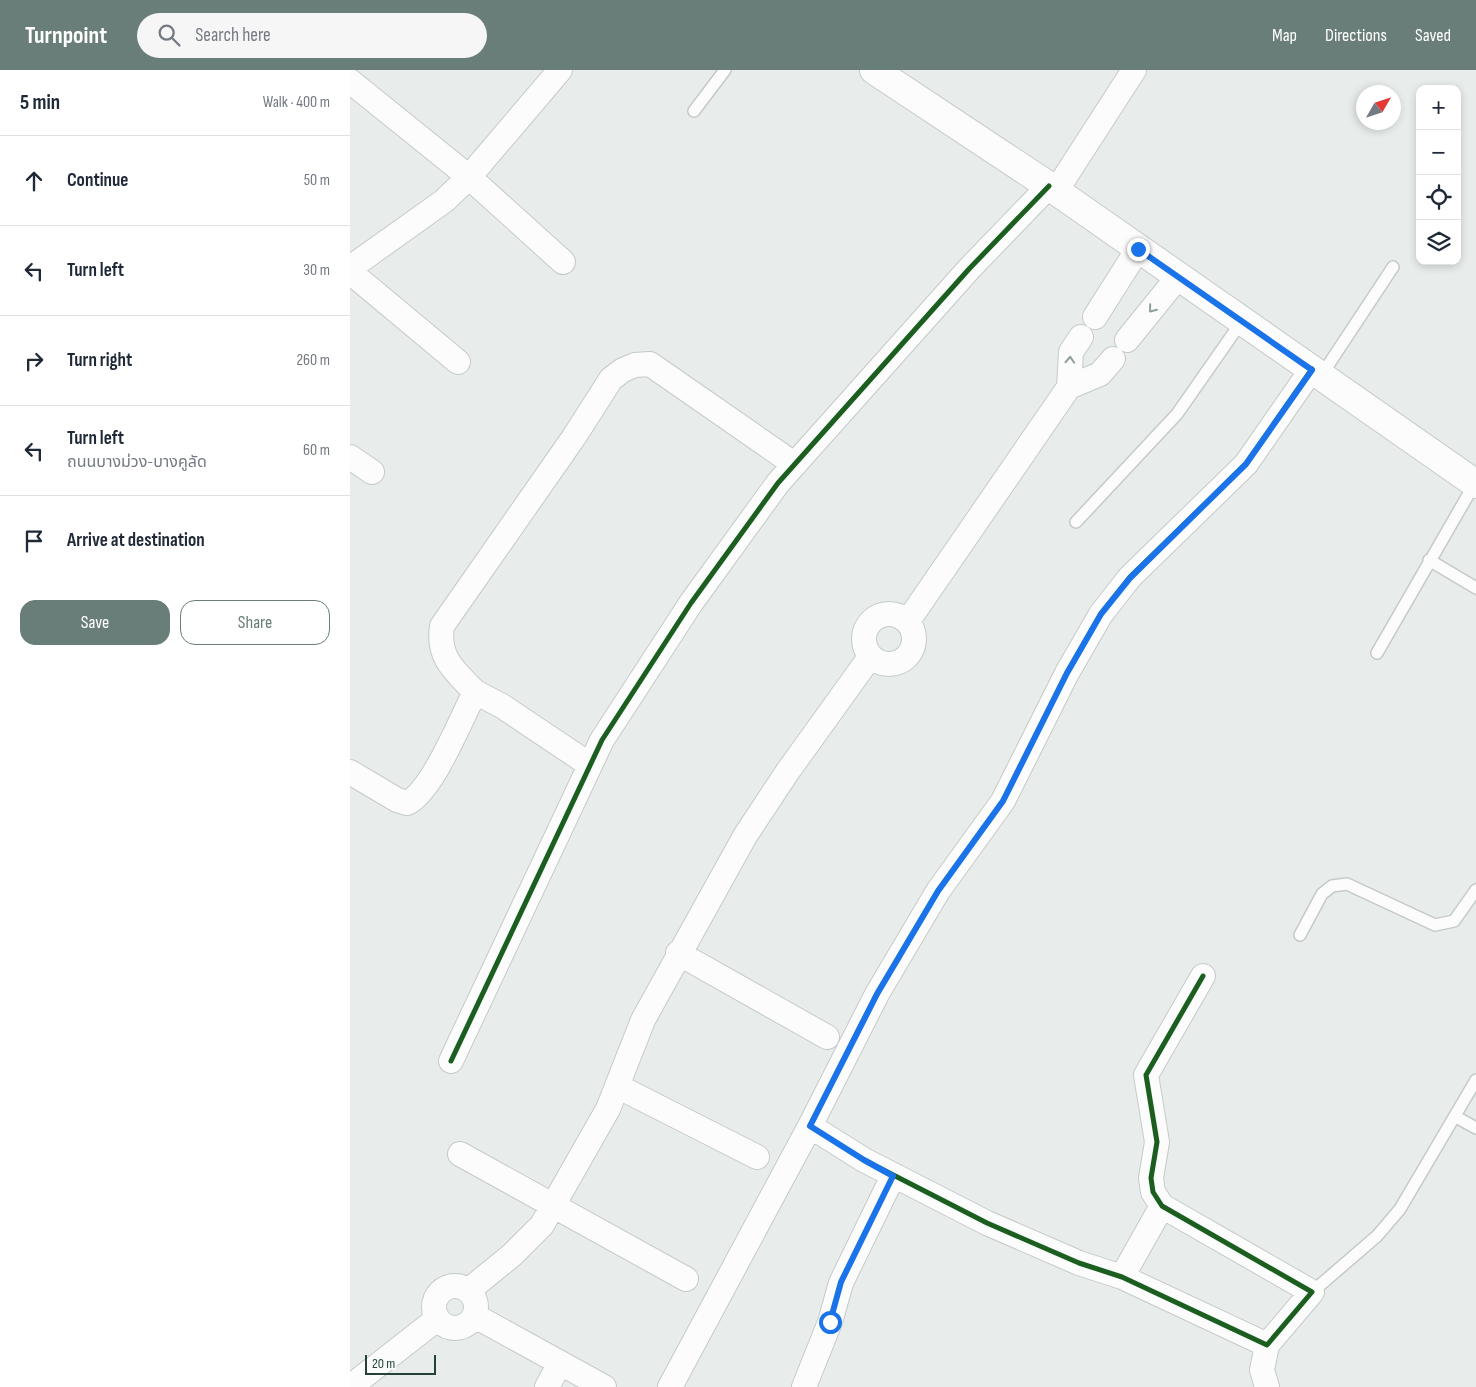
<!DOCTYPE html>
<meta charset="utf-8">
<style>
body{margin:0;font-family:"Sofia Sans Condensed","Noto Sans Thai",sans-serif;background:#f6f6f7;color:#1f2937}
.controls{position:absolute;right:15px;top:15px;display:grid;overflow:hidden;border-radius:10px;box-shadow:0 2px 8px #0003}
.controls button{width:45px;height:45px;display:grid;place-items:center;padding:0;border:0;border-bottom:1px solid #e0e1e3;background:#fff;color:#1f2937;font:25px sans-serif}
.compass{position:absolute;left:1006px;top:15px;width:45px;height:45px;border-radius:50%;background:#fff;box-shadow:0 2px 8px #0003;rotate:51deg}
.scale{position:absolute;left:15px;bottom:12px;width:71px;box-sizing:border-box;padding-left:5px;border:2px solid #24423a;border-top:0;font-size:14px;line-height:18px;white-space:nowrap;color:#24423a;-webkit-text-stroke:4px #f7fbf9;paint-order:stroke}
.stop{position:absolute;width:15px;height:15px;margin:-11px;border:4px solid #1a73e8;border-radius:50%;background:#fff}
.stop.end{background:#1a73e8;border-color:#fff;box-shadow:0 1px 5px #0008}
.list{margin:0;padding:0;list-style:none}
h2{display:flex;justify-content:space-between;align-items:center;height:65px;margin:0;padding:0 20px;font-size:21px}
h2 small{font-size:16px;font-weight:400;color:#747a83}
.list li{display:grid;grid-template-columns:32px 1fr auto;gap:15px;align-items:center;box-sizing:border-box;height:90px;padding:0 20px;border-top:1px solid #e0e1e3}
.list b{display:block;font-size:19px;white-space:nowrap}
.list p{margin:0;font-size:16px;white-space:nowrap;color:#747a83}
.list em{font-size:16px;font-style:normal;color:#747a83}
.actions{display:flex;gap:10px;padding:15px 20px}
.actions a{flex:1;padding:11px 0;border:1px solid #697e78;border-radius:15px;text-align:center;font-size:18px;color:#697e78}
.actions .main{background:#697e78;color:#fff}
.icon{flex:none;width:28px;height:28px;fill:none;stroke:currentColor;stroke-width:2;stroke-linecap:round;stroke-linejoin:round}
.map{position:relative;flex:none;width:1126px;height:1317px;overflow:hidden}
header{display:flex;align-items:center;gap:30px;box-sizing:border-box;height:70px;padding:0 25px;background:#697e78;color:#fff}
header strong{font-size:24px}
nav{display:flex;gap:28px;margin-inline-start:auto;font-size:18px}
.search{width:350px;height:45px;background:#f6f6f7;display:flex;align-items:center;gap:12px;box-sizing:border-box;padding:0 18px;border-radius:28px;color:#747a83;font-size:19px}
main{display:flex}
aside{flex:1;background:#fff}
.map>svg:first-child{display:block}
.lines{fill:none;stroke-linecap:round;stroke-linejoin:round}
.service-casing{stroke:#c5cac8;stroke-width:14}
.minor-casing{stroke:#c5cac8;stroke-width:26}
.tertiary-casing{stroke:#c5cac8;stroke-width:30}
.service{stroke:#fcfcfc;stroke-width:11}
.minor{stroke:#fcfcfc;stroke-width:24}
.tertiary{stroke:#fcfcfc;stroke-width:28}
.cycleway-casing{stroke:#f7fbf9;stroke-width:8}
.cycleway{stroke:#1b5e20;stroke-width:5}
.oneway{stroke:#909f9b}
.route{stroke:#1a73e8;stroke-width:6}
</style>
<header>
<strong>Turnpoint</strong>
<div class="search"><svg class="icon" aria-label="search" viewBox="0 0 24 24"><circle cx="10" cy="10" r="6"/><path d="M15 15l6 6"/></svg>Search here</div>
<nav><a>Map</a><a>Directions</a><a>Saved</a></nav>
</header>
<main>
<aside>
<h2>5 min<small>Walk · 400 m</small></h2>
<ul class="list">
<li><svg class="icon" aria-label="ahead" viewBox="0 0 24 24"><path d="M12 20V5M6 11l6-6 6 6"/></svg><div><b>Continue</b></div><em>50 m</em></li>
<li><svg class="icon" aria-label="left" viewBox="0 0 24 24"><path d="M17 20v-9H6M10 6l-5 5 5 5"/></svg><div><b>Turn left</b></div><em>30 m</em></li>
<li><svg class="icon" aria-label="right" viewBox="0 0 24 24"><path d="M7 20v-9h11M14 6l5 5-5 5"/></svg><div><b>Turn right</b></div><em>260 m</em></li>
<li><svg class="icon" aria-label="left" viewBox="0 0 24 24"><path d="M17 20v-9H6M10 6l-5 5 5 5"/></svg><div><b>Turn left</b><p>ถนนบางม่วง-บางคูลัด</p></div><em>60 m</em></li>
<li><svg class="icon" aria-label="arrive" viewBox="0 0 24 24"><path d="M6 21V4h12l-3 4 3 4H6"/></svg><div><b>Arrive at destination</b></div></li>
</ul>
<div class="actions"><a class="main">Save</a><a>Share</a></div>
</aside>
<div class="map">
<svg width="1126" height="1317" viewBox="0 0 1126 1317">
<rect width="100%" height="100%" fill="#e8edeb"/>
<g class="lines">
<g class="service-casing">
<path id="service" d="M344,41L375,0
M971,306L1043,197
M726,452L827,344L892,251
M1079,490L1126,518
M1027,583L1125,413
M950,865L972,824L982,816L997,814L1085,855L1104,851L1126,820
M1106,1047L1126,1058
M962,1222L1027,1166L1050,1139L1126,1010"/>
</g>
<g class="minor-casing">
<path id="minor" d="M0,11L119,107L213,192
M706,121L784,0
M0,198L94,131L119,107L210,0
M0,202L108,292
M745,247L788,179
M777,270L828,207
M719,317L750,304L763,289
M0,387L22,402
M514 569a25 25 0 1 1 50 0a25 25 0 1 1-50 0Z
M558,551L719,317L721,282L731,267
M125,622C105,601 87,588 92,556L224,367L261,309L273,300L285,295L300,294L444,394
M0,702L47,730L57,733C82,722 111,649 125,622L152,636L240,695
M328,883L477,967
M853,906L796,1005L807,1072L801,1108L803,1122L812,1136L962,1222L917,1275L772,1207L729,1193L637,1153L514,1090L460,1056L527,924L588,821L653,731L717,603L751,544L780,507L896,394L962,299
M101,991L252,670L341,533L428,413L619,199L699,116
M267,1016L407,1087
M110,1084L336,1209
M772,1207L812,1136
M84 1237a21 21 0 1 1 42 0a21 21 0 1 1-42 0Z
M119,1220L162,1185L192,1155L258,1039L293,950L395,766L438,701L520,587
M125,1246L254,1317
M0,1317L87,1249
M197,1317L210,1293
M320,1317L460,1056
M454,1317L480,1252L491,1213L543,1106
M917,1317L912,1300L917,1275"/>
</g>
<g class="tertiary-casing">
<path id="tertiary" d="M524,0L699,116L1126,414"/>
</g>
<use href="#service" class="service"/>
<use href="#minor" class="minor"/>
<use href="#tertiary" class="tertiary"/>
<g class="cycleway-casing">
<path id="cycleway" d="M853,906L796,1005L807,1072L801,1108L803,1122L812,1136L962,1222L917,1275L772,1207L729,1193L637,1153L514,1090L460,1056L527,924L588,821L653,731L717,603L751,544L780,507L896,394L962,299
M101,991L252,670L341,533L428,413L619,199L699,116"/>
</g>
<use href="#cycleway" class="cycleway"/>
</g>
<defs><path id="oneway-chevron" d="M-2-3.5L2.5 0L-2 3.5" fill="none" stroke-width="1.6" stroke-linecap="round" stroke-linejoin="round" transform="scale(1.25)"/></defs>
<g class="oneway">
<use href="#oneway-chevron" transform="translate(802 239) rotate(129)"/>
<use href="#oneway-chevron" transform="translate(720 290) rotate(-87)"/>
</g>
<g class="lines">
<path class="route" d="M480,1252L491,1212L543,1106L514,1090L460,1056L527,924L588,821L653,731L717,603L751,544L780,508L896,394L962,300L788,179"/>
</g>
</svg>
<div class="controls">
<button>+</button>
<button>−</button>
<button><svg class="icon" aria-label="locate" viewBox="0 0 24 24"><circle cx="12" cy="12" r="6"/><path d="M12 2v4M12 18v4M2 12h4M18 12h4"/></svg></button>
<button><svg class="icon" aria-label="layers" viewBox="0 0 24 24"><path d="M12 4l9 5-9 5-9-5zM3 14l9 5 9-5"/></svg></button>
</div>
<svg class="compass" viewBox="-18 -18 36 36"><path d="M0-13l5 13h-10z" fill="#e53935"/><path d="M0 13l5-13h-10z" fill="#747a83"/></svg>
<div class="scale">20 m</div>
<div class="stop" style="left:480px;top:1252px"></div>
<div class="stop end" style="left:788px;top:179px"></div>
</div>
</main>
